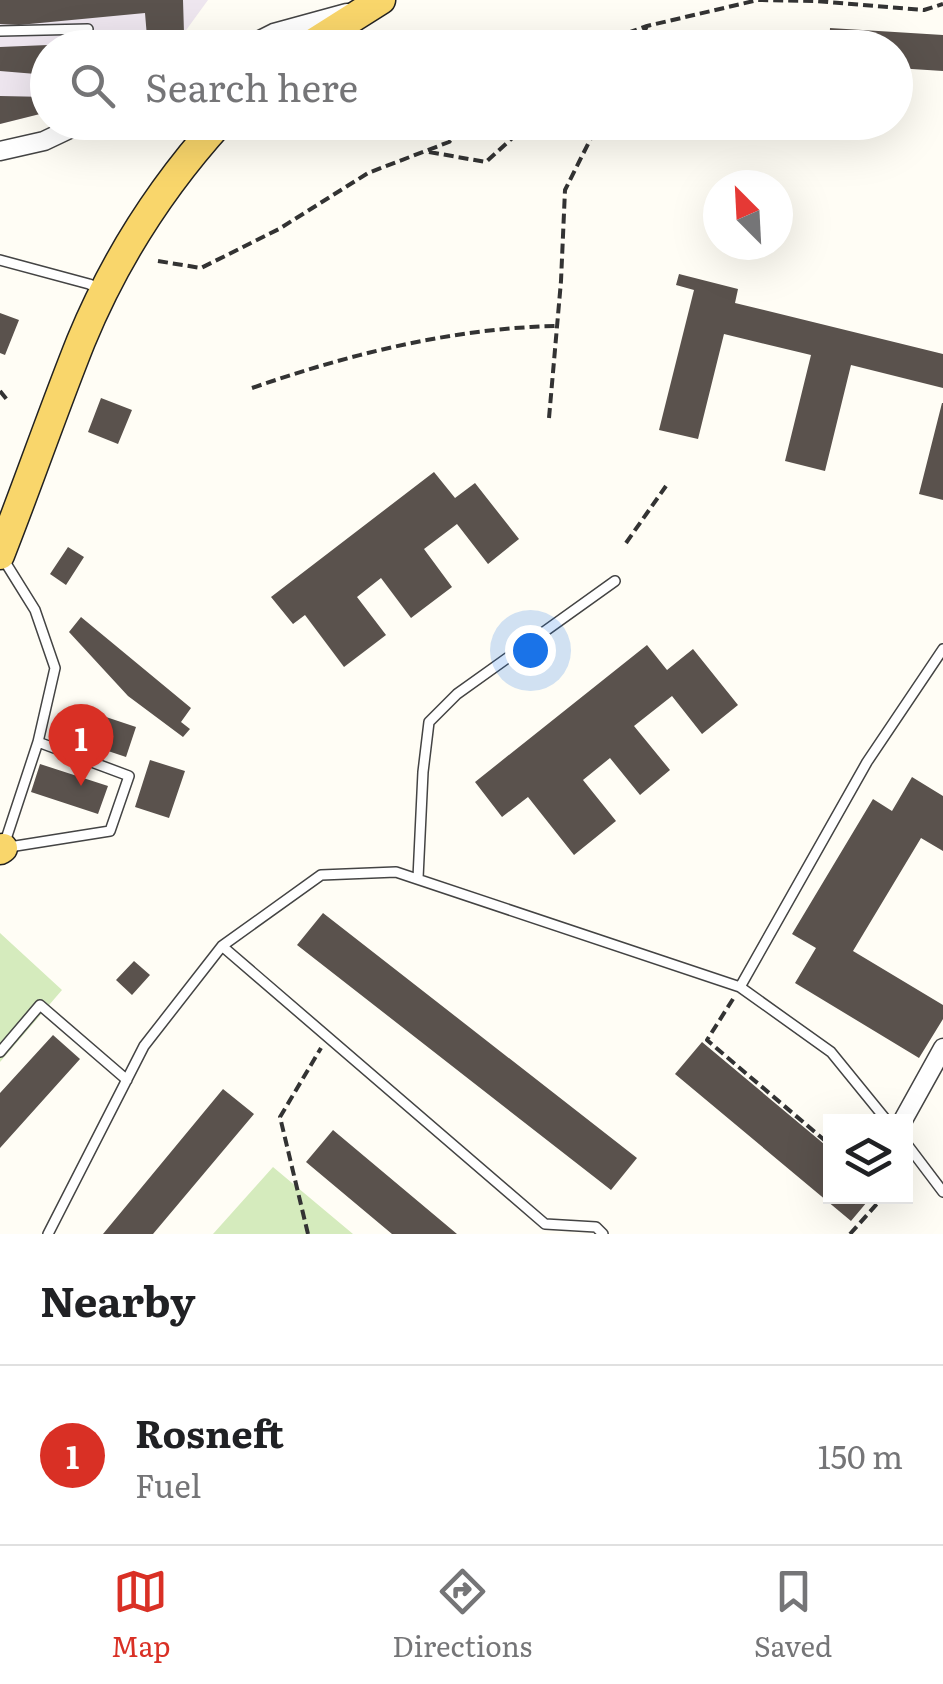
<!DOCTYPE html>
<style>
body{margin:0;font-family:Literata,serif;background:#f6f6f6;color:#202124}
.controls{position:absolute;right:30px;bottom:30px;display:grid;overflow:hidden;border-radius:0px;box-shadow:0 10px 40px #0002}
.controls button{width:90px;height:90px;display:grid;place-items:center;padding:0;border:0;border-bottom:2px solid #e0e0e0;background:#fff;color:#202124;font:50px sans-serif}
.compass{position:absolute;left:703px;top:170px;width:90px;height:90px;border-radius:50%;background:#fff;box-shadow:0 10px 40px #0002;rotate:336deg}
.you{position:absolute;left:530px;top:650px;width:35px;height:35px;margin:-25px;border:8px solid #fff;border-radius:50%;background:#1a73e8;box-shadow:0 0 0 15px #1a73e833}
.badge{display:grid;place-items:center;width:65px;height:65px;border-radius:50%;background:#d93025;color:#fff;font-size:32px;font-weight:700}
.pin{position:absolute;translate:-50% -82px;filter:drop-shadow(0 2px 5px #0008)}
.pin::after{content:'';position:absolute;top:52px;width:35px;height:30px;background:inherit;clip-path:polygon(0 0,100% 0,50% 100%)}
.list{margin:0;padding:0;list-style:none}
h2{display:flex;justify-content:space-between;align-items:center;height:130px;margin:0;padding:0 40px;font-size:42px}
h2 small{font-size:32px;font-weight:400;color:#757577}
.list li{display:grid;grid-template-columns:65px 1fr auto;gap:30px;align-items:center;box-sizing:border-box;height:180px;padding:0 40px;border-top:2px solid #e0e0e0}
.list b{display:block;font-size:38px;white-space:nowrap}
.list p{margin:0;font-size:32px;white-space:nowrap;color:#757577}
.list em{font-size:32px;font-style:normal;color:#757577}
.icon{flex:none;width:55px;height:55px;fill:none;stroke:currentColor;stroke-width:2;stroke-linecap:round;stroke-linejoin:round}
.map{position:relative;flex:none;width:943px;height:1234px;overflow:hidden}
.search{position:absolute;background:#fff;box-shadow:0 10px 40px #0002;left:30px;right:30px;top:30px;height:110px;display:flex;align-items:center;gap:25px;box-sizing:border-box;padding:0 35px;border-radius:55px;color:#757577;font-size:38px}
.sheet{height:310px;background:#fff}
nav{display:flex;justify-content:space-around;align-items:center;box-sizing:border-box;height:140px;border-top:2px solid #e0e0e0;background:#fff;font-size:28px;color:#757577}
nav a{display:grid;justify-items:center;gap:5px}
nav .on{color:#d93025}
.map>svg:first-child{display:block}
.industrial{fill:#eee6ef}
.green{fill:#d5ebbd}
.building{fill:#5a524d}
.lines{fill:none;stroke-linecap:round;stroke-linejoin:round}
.lane-casing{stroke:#444;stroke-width:12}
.street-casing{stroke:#444;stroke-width:21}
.primary-casing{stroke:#222;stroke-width:31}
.path{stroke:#333;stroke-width:4;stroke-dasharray:10 5;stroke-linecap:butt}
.lane{stroke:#fff;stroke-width:9}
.street{stroke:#fff;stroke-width:18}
.primary{stroke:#f9d66b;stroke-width:28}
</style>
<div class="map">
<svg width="943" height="1234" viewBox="0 0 943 1234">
<rect width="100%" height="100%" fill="#fffdf5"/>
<path class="industrial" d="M0,0H208L184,33L108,40L110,47L48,48L47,112L0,124Z"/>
<path class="green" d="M0,933L62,990L0,1062Z
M273,1167L353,1234H213Z"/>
<path class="building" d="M0,0H183L184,33L147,37L145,13L19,25L0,24Z
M830,28L943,35V71L896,68V48H829Z
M107,40L110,48H54V45Z
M48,45V75L0,71V47Z
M0,96L48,97V112L0,124Z
M679,274L738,289L735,303L943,354V388L851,365L825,471L785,461L811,355L724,334L698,439L659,430L694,290L676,285Z
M0,313L19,320L5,355L0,353Z
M101,398L132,410L118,444L88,432Z
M942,403H943V500L919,494Z
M434,472L455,498L475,483L519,539L488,564L457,524L424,549L452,587L411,618L381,578L357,597L386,635L344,667L305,615L293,624L271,597Z
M68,547L84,557L66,585L50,574Z
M81,617L191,708L181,722L190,729L183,737L128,696L69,632Z
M647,645L667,670L693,649L738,705L702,734L672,696L634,726L670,770L640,795L610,758L583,780L616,821L574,855L528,797L502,817L475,782Z
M79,708L136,727L126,757L69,738Z
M150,760L185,771L169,818L135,807Z
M40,764L108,786L98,814L31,792Z
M912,777L943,796V851L921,838L853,951L943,1005V1019L919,1058L795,983L816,948L792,934L873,799L892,811Z
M323,913L637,1158L611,1190L297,945Z
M134,961L150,975L132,995L116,980Z
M53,1035L80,1059L0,1148V1093Z
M702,1042L830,1149V1196H872L851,1221L675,1074Z
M223,1089L254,1114L153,1234H103Z
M333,1130L457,1234H392L306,1162Z"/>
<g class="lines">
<g class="lane-casing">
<path id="lane" d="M0,31L88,29
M0,260L89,284L103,290
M2,557L35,610L55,668L38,742L129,776L110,831L3,848L38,742
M418,878L423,772L429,722L457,694L615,581
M222,946L545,1224L596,1227L603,1234
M740,987L867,762L943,649
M0,1052L40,1005L127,1080
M906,1143L943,1192
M48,1234L144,1046L222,946L321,875L396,872L740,987L831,1052L888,1122"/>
</g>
<g class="street-casing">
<path id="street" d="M244,48L274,33L347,13
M0,151L44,141L84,122
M902,1122L943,1048"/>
</g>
<g class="primary-casing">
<path id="primary" d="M305,48L381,0
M0,555C28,484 53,411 81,341C114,261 162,186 220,122
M0,850L3,848"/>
</g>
<path class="path" d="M585,48L647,26L758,0L815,1L924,10L943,4
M636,48L647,26
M429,152L486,162L530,122
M158,261L201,268L279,229L368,173L449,142L468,122
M252,388C350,354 453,328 557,326
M0,391L8,401
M549,418L561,281L565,190L599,122
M626,543L666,486
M733,999L707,1040L830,1145
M308,1234L280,1117L321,1048
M850,1234L884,1196"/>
<use href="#lane" class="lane"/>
<use href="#street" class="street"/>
<use href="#primary" class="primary"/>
</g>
</svg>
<div class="controls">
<button><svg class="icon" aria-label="layers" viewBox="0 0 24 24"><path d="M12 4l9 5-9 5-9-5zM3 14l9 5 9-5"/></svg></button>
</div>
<svg class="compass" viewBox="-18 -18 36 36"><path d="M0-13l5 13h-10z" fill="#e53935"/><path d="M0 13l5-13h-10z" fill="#757577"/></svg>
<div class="you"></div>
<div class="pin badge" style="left:81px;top:786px">1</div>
<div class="search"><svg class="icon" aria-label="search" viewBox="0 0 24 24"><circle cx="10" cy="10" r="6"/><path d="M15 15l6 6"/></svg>Search here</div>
</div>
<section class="sheet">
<h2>Nearby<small></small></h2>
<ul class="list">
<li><span class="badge">1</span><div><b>Rosneft</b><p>Fuel</p></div><em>150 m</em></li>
</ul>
</section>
<nav>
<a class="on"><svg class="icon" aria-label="map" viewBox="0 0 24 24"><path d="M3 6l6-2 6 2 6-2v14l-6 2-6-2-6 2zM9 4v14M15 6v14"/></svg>Map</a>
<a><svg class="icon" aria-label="directions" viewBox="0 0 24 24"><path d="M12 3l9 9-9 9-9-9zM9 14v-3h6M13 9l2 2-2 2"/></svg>Directions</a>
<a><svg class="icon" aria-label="saved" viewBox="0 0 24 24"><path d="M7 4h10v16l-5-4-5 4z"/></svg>Saved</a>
</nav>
